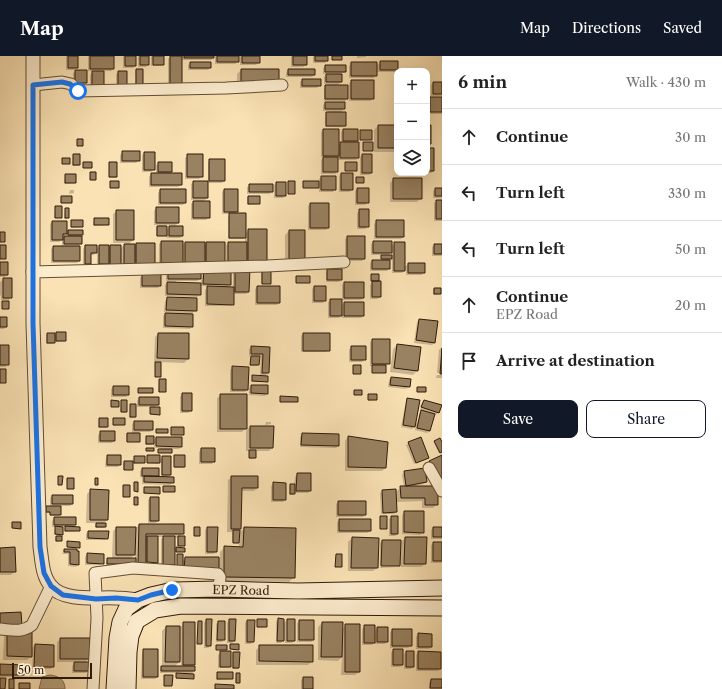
<!DOCTYPE html>
<meta charset="utf-8">
<style>
body{margin:0;font-family:"Libre Caslon Text",serif;background:#f6f6f6;color:#222}
.controls{position:absolute;right:12px;top:12px;display:grid;overflow:hidden;border-radius:8px;box-shadow:0 4px 16px #0002}
.controls button{width:36px;height:36px;display:grid;place-items:center;padding:0;border:0;border-bottom:1px solid #e0e0e0;background:#fff;color:#222;font:20px sans-serif}
.scale{position:absolute;left:12px;bottom:10px;width:80px;box-sizing:border-box;padding-left:4px;border:2px solid #301b09;border-top:0;font-size:11px;line-height:14px;white-space:nowrap;color:#301b09;-webkit-text-stroke:3px #fcecce;paint-order:stroke}
.stop{position:absolute;width:12px;height:12px;margin:-9px;border:3px solid #1a73e8;border-radius:50%;background:#fff}
.stop.end{background:#1a73e8;border-color:#fff;box-shadow:0 1px 4px #0008}
.list{margin:0;padding:0;list-style:none}
h2{display:flex;justify-content:space-between;align-items:center;height:52px;margin:0;padding:0 16px;font-size:17px}
h2 small{font-size:13px;font-weight:400;color:#767676}
.list li{display:grid;grid-template-columns:26px 1fr auto;gap:12px;align-items:center;box-sizing:border-box;height:56px;padding:0 16px;border-top:1px solid #e0e0e0}
.list b{display:block;font-size:15px;white-space:nowrap}
.list p{margin:0;font-size:13px;white-space:nowrap;color:#767676}
.list em{font-size:13px;font-style:normal;color:#767676}
.actions{display:flex;gap:8px;padding:12px 16px}
.actions a{flex:1;padding:9px 0;border:1px solid #111827;border-radius:8px;text-align:center;font-size:14px;color:#111827}
.actions .main{background:#111827;color:#fff}
.icon{flex:none;width:22px;height:22px;fill:none;stroke:currentColor;stroke-width:2;stroke-linecap:round;stroke-linejoin:round}
.map{position:relative;flex:none;width:442px;height:633px;overflow:hidden}
header{display:flex;align-items:center;gap:24px;box-sizing:border-box;height:56px;padding:0 20px;background:#111827;color:#fff}
header strong{font-size:19px}
nav{display:flex;gap:22px;margin-inline-start:auto;font-size:14px}
main{display:flex}
aside{flex:1;background:#fff}
.map>svg:first-child{display:block}
.water{fill:#b59e7a;stroke:#806a4d}
.shadow{fill:#0003;fill-rule:evenodd}
.building{fill:#998262;stroke:#301b09}
.lines{fill:none;stroke-linecap:round;stroke-linejoin:round}
.minor-casing{stroke:#624d34;stroke-width:13}
.tertiary-casing{stroke:#624d34;stroke-width:15}
.secondary-casing{stroke:#301b09;stroke-width:17}
.minor{stroke:#fcecce;stroke-width:11}
.tertiary{stroke:#fcecce;stroke-width:13}
.secondary{stroke:#fcecce;stroke-width:15}
.route{stroke:#1a73e8;stroke-width:5}
.labels{text-anchor:middle;dominant-baseline:central;stroke-width:3;stroke-linejoin:round;paint-order:stroke}
.street-label{font-size:12px;fill:#301b09;stroke:#fcecce}
</style>
<header>
<strong>Map</strong>
<nav><a>Map</a><a>Directions</a><a>Saved</a></nav>
</header>
<main>
<div class="map">
<svg width="442" height="633" viewBox="0 0 442 633">
<rect width="100%" height="100%" fill="#fae2b4"/>
<filter id="stains"><feTurbulence type="fractalNoise" baseFrequency=".005" numOctaves="4"/><feColorMatrix values="0 0 0 0 .2 0 0 0 0 .09 0 0 0 0 .02 0 0 0 .5 -.17"/></filter>
<radialGradient id="worn" r=".72"><stop offset=".6" stop-color="#630" stop-opacity="0"/><stop offset="1" stop-color="#630" stop-opacity=".3"/></radialGradient>
<path class="water" d="M50,619C59,620 65,624 65,633H39L42,621Z"/>
<path class="shadow" d="M66,0H77V11L74,14H66Z
M88,0H113V13L111,15H103L90,34V19L93,15H88Z
M123,0H135V10L133,12H123Z
M138,0H148V8L146,11H138Z
M151,0H163V8L161,10H151Z
M182,0H238V6L235,8H215V0L211,4H181V28L168,30V3L170,1Z
M240,0H259V6L256,9H240Z
M291,0H306V9L303,11H291Z
M313,0H327V5L325,7H313Z
M357,0H366V1L357,2Z
M381,6L397,14L395,16H376V19L374,22H349V10L351,7H376V10Z
M190,7L210,12L208,14H188V9Z
M325,10L345,16L341,18V26L337,30L347,43L345,45H324V32L327,28H324V21L327,18H323V12Z
M136,14H142L135,30V15Z
M241,14L278,28L237,31V18Z
M288,14H314V19L312,21H286V17Z
M76,15L86,27L84,29H73V17Z
M118,16H126L116,32V18Z
M302,24H320V29L317,32H300V26Z
M352,25H373V43L370,45H349V27Z
M433,27H442V40H431V29Z
M431,42H442V58H428V44Z
M325,47L344,53L340,57L345,69L342,71H325V59L329,55H323V49Z
M378,70H397V96H374V74Z
M323,74L338,90L341,87V76L343,74H357V85L354,87L358,101L356,104H337V116L335,118H321V104L324,101H321V76Z
M360,75L371,84H360Z
M427,93L433,115L431,117H416H427Z
M123,96L139,104L136,107H120V99Z
M144,97L154,113L151,116H142V99Z
M73,99L79,109L78,110H72Z
M188,99L202,120L199,123H185V102Z
M362,99L371,117L369,119H360V101Z
M210,104L224,125L222,127H207V142L203,146L209,161L206,164H191V148L195,144H191V128L194,126H208V106Z
M110,107L116,121V122H109Z
M159,107L171,116L168,118L181,129L178,131H149V121L151,118H156V109Z
M341,118L352,134L349,136H339V120Z
M65,119H75V127L64,128Z
M322,121L335,133L333,136H319V130L317,132H303L304,126H319V123Z
M394,123L421,142L417,146H390V127Z
M277,127L285,139L283,142H274V129Z
M250,129L272,136L269,138H247V131Z
M357,133H368V146L365,149H355V135Z
M436,133H442V142H433V135Z
M70,134H74V137L69,138Z
M160,134L185,146L183,149H158V137Z
M224,134L237,155L234,158L245,177L249,174L266,207L226,210V189L229,187H245V181L243,183H228V161L231,158H222V136Z
M61,141L71,147H60Z
M247,141H248L259,148L247,149Z
M437,145H442V165H434V147Z
M310,148L328,172L326,174H308V150Z
M55,151L61,162H54Z
M156,152L178,167L174,171L182,180L180,182H167V178L165,180H156V171L159,169H154V155ZM166,169H171L166,175Z
M65,153H68L67,163H64Z
M360,154L368,170L365,173H357V157Z
M117,155L133,184L128,189L134,191L136,188L154,209L122,210V207L118,211H108V207L106,210H97V195L94,199H90V208L88,210H83V193L85,190H96V193L100,190L108,192L111,190L120,193L126,187H113V158Z
M94,163L108,169L93,170Z
M71,165L82,171L71,172Z
M377,165L403,181L401,183H374V168Z
M52,166L66,177L68,175L82,179L81,187L78,191H79V205L77,207H51V193L53,191H62V184L59,186H50V168ZM67,176V181H64L62,184V180H64Z
M289,175L304,205L285,208V179Z
M348,181L364,203L362,205H345V183Z
M162,186L182,189L185,187L204,190L207,187L224,208L183,210L159,209V188Z
M373,186L391,191L395,187L404,212L408,208L424,216L422,219H406V213L402,217H392V202L389,204V212L387,215H370V207L372,205H381V199H371V188ZM392,195V200H388Z
M435,189H442V200H432V191Z
M0,207L7,219L5,221H0Z
M235,213L248,236L246,238H233V248L231,250H205V234L209,230H200V239L197,241L165,240V229L169,225H166V218L168,216L200,223L197,225H176V227L201,228L202,216L230,229L226,232H233V215Z
M328,214L341,223L339,226H326V216Z
M261,215H262L270,227L269,228H261Z
M142,219L160,230L158,232H140V222Z
M372,219L380,241L377,243H370V229L374,225H371Z
M4,223L11,241L9,244H1V239L0,240V226Z
M344,227L363,242L361,244H341V250L344,247L363,260L361,262H342V258L339,262H328V246L331,244H342V229Z
M257,231L279,246L277,249H255V233Z
M314,231L325,244L323,247H312V233Z
M433,233H434L440,238L433,239Z
M167,242L196,255L192,257V270L190,273L163,272V260L167,256H164L165,245Z
M0,262L6,271L4,273H0Z
M419,264L435,286L432,289L414,287L417,266Z
M57,277L65,285L54,286L53,288H46V279H54Z
M158,278L188,303L184,307L160,306V321H155V308L157,306H154L155,281Z
M303,278H329V294L326,296H301V280Z
M373,284L389,307L385,310L384,317H372V310H370V286Z
M397,289L420,292L417,315L413,319L390,316L393,293Z
M0,290L8,308L5,311H0Z
M252,291L269,292L268,317L264,320L267,326H251L252,320H260L261,300H259L257,310H250V302L252,300H249V293Z
M351,291L365,303L362,306H349V294Z
M442,291V317H437L439,294Z
M233,311L247,334L245,336H230V314Z
M437,319H442V322H436Z
M391,322L410,324L409,331L406,333L388,331L389,324Z
M159,324L165,335L164,336H158Z
M252,330L267,337L265,340L249,339V332Z
M114,331L128,339L126,341H111V333Z
M182,338L191,355L188,357H180V341Z
M221,339L246,372L242,376H217V342Z
M369,339H376V344L368,345Z
M281,341L297,346H280Z
M139,342L158,349L154,352L159,358L150,359V353L152,351H137V345Z
M408,343L415,367H417L419,358L422,354H420L422,347L424,345L438,356L436,359L434,358L430,375L427,377L415,374L416,369L412,373L401,371L406,345Z
M121,345L126,356L125,357L120,356Z
M130,349L135,361L134,362H129Z
M99,363H107L106,372H98Z
M114,363L124,369L113,370Z
M134,366L152,374L150,376H139L138,386H126V378H132V368Z
M266,366H271V368L265,369Z
M250,371L272,392L269,395H255L254,403H249V395H246V375Z
M101,376L114,385L112,387H98V379Z
M302,378L338,390L336,392L300,391V381Z
M146,381H153V385L156,382L181,390L179,393H171L170,397H158V395L160,392H154V387L152,389H145Z
M348,381L386,411L382,415H345V385Z
M435,386L442,388V395L439,397L434,387Z
M409,387L428,402L425,404L414,408L406,389Z
M201,393L214,405L212,408H199V396Z
M108,400L120,409L118,411H105L106,402Z
M147,400H148L159,405L163,401L170,419L167,422L173,426L170,429L142,428V422L140,421V415L142,413H158V421H161V405L158,408L147,407Z
M175,400L184,411L183,412H174Z
M442,400L437,431V448L433,452H422V445L397,446V435L401,431H404L402,419L404,416L426,426L424,428L414,430L415,431H436L426,410L430,406Z
M134,401L144,407L132,408L131,414H123V407L133,406Z
M297,418L310,434L308,437H294L293,439H289V430L294,429L295,421Z
M232,421L257,432L254,435H240V473L239,477L244,472L294,521L289,526L219,525V513L215,517L183,516L182,509H177L178,499L182,505L185,502H220V496L225,491L239,492V487H232V476H227L228,424Z
M274,427L285,444L283,446H271V430Z
M144,432L159,437L143,438Z
M90,435L107,464L103,468L105,471L104,472H95V469L97,467H86L87,438Z
M383,435L396,456L394,458H381L380,437Z
M52,440L72,448L70,450H60L59,460H50V457H46V452L50,451V442Z
M150,442L158,464L156,467H148V444Z
M338,446L365,459L363,461H336V448Z
M404,456L423,476L420,479L402,478V459Z
M392,461L397,478L395,480H389V463Z
M54,462L75,469L72,471L79,472V475L64,476L65,471H62V478L60,481L61,485L55,486V482L58,479H54L55,472L56,471H52V465Z
M340,464L370,475L367,477H337V466Z
M139,469L183,478L179,481L184,489L183,490H177V482L174,481V495L177,492L184,496H174L172,511H161V483L163,481H157V506L155,508L133,510H106V505L108,503H112L113,475L116,472L135,473ZM135,498V503H130Z
M207,472H217L216,496L214,498H205V474Z
M433,472H442V483H431V474Z
M88,476L107,482L105,484H86V478Z
M352,482L378,483L377,512L373,515H348V486Z
M405,482L425,508L421,511H401V508L398,511V509H380V487L382,485L400,487Z
M434,487H442V507H431V489Z
M0,493L15,515L11,519H0Z
M64,494H76L78,508L76,511L68,510V498H62Z
M87,498L103,507L100,509H85V501Z
M380,511H398L380,512Z
M278,563L283,568L287,564L294,585L292,587H285V583L281,587H276V566Z
M206,564L210,590L208,592H204V567Z
M229,564L234,585L232,587H227V567Z
M258,564L266,571L257,572Z
M247,565L253,586L251,588H245V567Z
M300,565H313V584L311,586H297V567Z
M198,566L201,588H197Z
M218,566L224,583L222,586H216V568Z
M184,567L194,609L191,611L194,615L191,619L193,622L192,623H176V619L178,617H160V613L162,610V575L166,571H181ZM181,604V611H174Z
M322,567L342,573L346,569L359,616L355,619H341L342,601L338,605L318,604V571Z
M365,570L374,575L378,572L387,585L385,588H375V586L372,589H362V573Z
M393,574L411,590L408,592H390V576Z
M7,577L31,593L35,589L53,610L51,613H32L33,599L27,604H3L4,580Z
M418,578L431,579V591L429,593H416V581Z
M61,583L89,603L84,607L89,614L86,617H72V610L75,606H57V586Z
M260,590L312,605L308,609H256V594Z
M144,594L157,621L155,623H141L142,597Z
M393,594H402V609L400,611H391V597Z
M221,596L230,610L228,612H218V599Z
M406,596L413,611L411,613H404V598Z
M418,596L440,613L438,615H416V599Z
M232,597H239L238,613H232Z
M0,609L23,619L21,621H0Z
M217,617H232V623L216,624Z
M236,618H239L238,627H235Z
M303,622L312,633H301V624Z
M431,624H442V633H429V627Z"/>
<path class="building" d="M68,0H78V12H68Z
M90,0H114V13H90Z
M125,0H136V10H125Z
M140,0H149V9H140Z
M153,0H164V9H153Z
M170,0H182V28H170Z
M184,0H214V2H184Z
M217,0H239V6H217Z
M242,0H260V7H242Z
M293,0H307V9H293Z
M315,0H328V5H315Z
M332,0H342V4H332Z
M380,5H398V14H380Z
M190,6H211V12H190Z
M351,6H377V20H351Z
M325,9H346V16H325Z
M136,13H143V30H136Z
M241,13H279V28H241Z
M288,13H315V19H288Z
M75,14H87V27H75Z
M92,15H104V32H92Z
M118,15H127V30H118Z
M326,18H342V26H326Z
M302,23H321V30H302Z
M351,24H374V43H351Z
M433,26H442V38H433Z
M325,29H348V43H325Z
M430,41H442V56H430Z
M325,46H345V53H325Z
M326,56H346V70H326Z
M378,69H397V92H378Z
M427,69H431V88H427Z
M323,73H339V100H323Z
M343,73H358V85H343Z
M360,74H372V84H360Z
M77,83H83V90H77Z
M340,86H359V102H340Z
M363,86H373V95H363Z
M427,92H434V115H427Z
M122,95H140V105H122Z
M144,96H155V114H144Z
M73,98H80V109H73Z
M187,98H203V121H187Z
M362,98H372V117H362Z
M323,101H338V116H323Z
M62,102H70V108H62Z
M209,103H225V125H209Z
M83,106H92V112H83Z
M109,106H117V121H109Z
M158,106H172V116H158Z
M345,106H357V115H345Z
M90,116H96V124H90Z
M151,117H182V129H151Z
M341,117H353V134H341Z
M65,118H76V127H65Z
M321,120H336V134H321Z
M356,121H364V127H356Z
M393,122H422V143H393Z
M110,125H119V132H110Z
M193,125H208V142H193Z
M288,125H295V138H288Z
M303,125H319V132H303Z
M276,126H286V140H276Z
M249,128H273V136H249Z
M357,132H369V147H357Z
M435,132H442V140H435Z
M160,133H186V147H160Z
M224,133H238V156H224Z
M61,140H72V147H61Z
M248,140H260V148H248Z
M436,144H442V163H436Z
M193,145H210V162H193Z
M310,147H329V172H310Z
M55,150H62V162H55Z
M156,151H179V167H156Z
M65,152H69V162H65Z
M359,153H369V171H359Z
M116,154H134V184H116Z
M229,157H246V182H229Z
M94,162H109V169H94Z
M71,164H83V171H71Z
M376,164H404V181H376Z
M52,165H67V178H63V184H52Z
M157,170H167V180H157Z
M169,170H183V180H169Z
M248,173H267V207H248Z
M68,174H83V179H68Z
M289,174H305V205H289Z
M0,176H5V186H0Z
M64,180H82V188H64Z
M347,180H365V203H347Z
M161,185H183V207H161Z
M373,185H392V197H373Z
M185,186H205V208H185Z
M206,186H225V208H206Z
M228,186H247V208H228Z
M394,186H405V215H394Z
M136,187H155V209H136Z
M124,188H135V208H124Z
M434,188H442V198H434Z
M0,189H6V203H0Z
M85,189H97V197H91V208H85Z
M99,189H109V208H99Z
M110,189H121V209H110Z
M53,190H80V205H53Z
M381,199H392V203H381Z
M372,204H390V213H372Z
M0,206H8V219H0Z
M408,207H425V217H408Z
M235,212H250L249,236H235Z
M204,213H231V229L203,228Z
M327,213H342V224H327Z
M262,214H271V228H262Z
M168,215H201V223H168Z
M142,218H161V230H142Z
M371,218H379V225H371Z
M296,220H310V227H296Z
M3,222H12V242H3Z
M372,225H381V241H372Z
M167,226L201,227V239L167,238Z
M344,226H364V242H344Z
M207,230L234,231V249L207,248Z
M257,230H280V247H257Z
M314,230H326V245H314Z
M434,232H441V238H434Z
M167,241L197,242V255L166,254Z
M330,243H342V260H330Z
M2,245H9V253H2Z
M344,246H364V260H344Z
M165,257L193,258V271L165,270Z
M0,261H7V271H0Z
M419,263L438,265L435,287L416,284Z
M56,276H66V285H56Z
M47,277H55V287H47Z
M158,277H189V303L157,302Z
M303,277H330V295H303Z
M372,283H390V308H372Z
M397,288L421,291L418,315L394,312Z
M0,289H9V309H0Z
M251,290L270,291L269,317H262L263,298H251Z
M351,290H366V304H351Z
M442,292V318H440Z
M251,300H260L259,309H250Z
M155,306H161V321H155Z
M353,309H361V318H353Z
M372,309H386V317H372Z
M232,310L249,311L248,334H232Z
M0,313H6V327H0Z
M252,319L268,320V326L252,325Z
M391,321L411,323L410,331L390,329Z
M159,323H166V336H159Z
M251,329H268V338L251,337Z
M113,330H129V339H113Z
M417,331H426V336H417Z
M138,332H153V337H138Z
M354,334H362V339H354Z
M182,337H192V355H182Z
M220,338H247V373H220Z
M368,338H377V344H368Z
M280,340L298,341V346H280Z
M139,341H159V349H139Z
M407,342L420,344L415,371L403,369Z
M111,344L119,345V351H111Z
M121,344H127V356H121Z
M424,344L442,349L439,357L421,351Z
M130,348H136V361H130Z
M150,351H160V359L150,358Z
M421,354L435,358L430,375L417,372Z
M99,362H108V371H99Z
M113,362H125V369H113Z
M134,365H153V374H134Z
M250,370H274L273,392H250Z
M171,371H184V379H171Z
M156,373H168V377H156Z
M100,375H115V385H100Z
M127,377H140V386H127Z
M302,377L339,378V390L301,389Z
M146,380H154V388H146Z
M348,380L388,386L386,412L348,411Z
M156,381H182V391L156,390Z
M421,381L429,402L416,407L408,386Z
M440,382L442,386V396L440,397L434,385Z
M146,392H154V395H146Z
M201,392H215V406H201Z
M158,393H172V397H158Z
M249,394H256V402H249Z
M107,399H121V409H107Z
M147,399H160V407H147Z
M174,399H185V411H174Z
M442,399V428L440,429L429,405Z
M134,400H145V407H134Z
M162,400H171V419H162Z
M124,405H133V414H124Z
M142,412H159V420H142Z
M425,412L427,426L406,430L404,415Z
M297,417H311V435H296Z
M58,420H63L62,429H58Z
M144,420L174,421V427L144,426Z
M231,420H258V432H242L241,473H231Z
M67,422H74V433H67Z
M95,422H98V429H95Z
M134,426H138V436L134,435Z
M273,426L286,427V444H273Z
M290,428H295V438H290Z
M123,429H130V441H123Z
M163,430H175V436H163Z
M400,430H438V449H425V442H401Z
M144,431H160V438L144,437Z
M90,433L109,434L108,464H90Z
M396,433L397,456L383,457L382,434Z
M52,439H73V448H52Z
M134,441H138V449H134Z
M150,441H159V465H150Z
M338,445H366V459H338Z
M46,450H61V459H50V456H46Z
M404,455H424V477L404,476Z
M380,460H387V473H380Z
M391,460H398V478H391Z
M54,461H76V469H54Z
M339,463H371V475H339Z
M12,466H21V473L12,472Z
M96,467H106V471H96Z
M139,468H184V478H146V509H138Z
M55,470L63,471V479L55,478Z
M65,470L80,471V475H65Z
M116,471H136L135,499H116Z
M194,471H200V480H194Z
M207,471H218L217,496H207Z
M244,471L296,472L295,522L224,521V490L243,491Z
M433,471H442V481H433Z
M233,474H240L239,487H233Z
M88,475H109L108,483L88,482Z
M56,480H62V485H56Z
M147,480H158V507L147,506Z
M163,480H175V509H163Z
M178,480H185V490H178Z
M352,481L379,482L378,512H351Z
M405,481H427L426,508H404Z
M382,484H401L400,510H381Z
M67,485L80,486V492L67,491Z
M433,486H442V505H433Z
M15,491L16,516H0V492Z
M176,491L185,492V496H176Z
M64,493H77V495H79V509L70,508V496H64Z
M87,497L104,498V508L87,507Z
M177,498H183V510H177Z
M336,498H342V511H335Z
M185,501H219V515L184,514Z
M107,502H136V508H107Z
M21,556L22,569L0,570V557Z
M278,562L284,563V585H277Z
M206,563H212L211,590H206Z
M229,563H236L235,585H229Z
M257,563H267V571H257Z
M287,563H295V585H287Z
M247,564H255L254,586H247Z
M299,564H314V584H299Z
M198,565H202V588H197Z
M218,565H225V584H217Z
M183,566H195V609H183Z
M322,566H343L342,601H321Z
M345,568H360V616H345Z
M364,569H375V587H364Z
M166,570H180V606H165Z
M377,571H388V586H377Z
M392,573H412V590H392Z
M7,576H32V601L7,600Z
M418,577L432,578V591H418Z
M60,582H90V603H60Z
M35,588L54,589V611H34Z
M230,588H239V594L230,593Z
M216,589H227V594H216Z
M259,589H313V606L259,605Z
M143,593H158V621H143Z
M393,593H403V609H393Z
M220,595H231V611H220Z
M406,595H414V611H406Z
M418,595L441,596V613H418Z
M233,596H240L239,612H233Z
M74,606H90V615H74Z
M0,608L24,609V619H0Z
M161,610H195V615H161Z
M217,616H233V623H217Z
M176,617L194,618V623L176,622Z
M236,617H240V627H236Z
M164,619H173L172,630H164Z
M303,621H313V633H303Z
M0,622H6L5,633H0Z
M9,623H14V633H9Z
M431,623H442V632H430Z
M19,627H30V633H19Z
M215,628L234,629V633H215Z"/>
<g class="lines">
<g class="minor-casing">
<path id="minor" d="M33,29L62,26L71,28L78,35L226,32L282,29
M32,216L267,210L344,206
M429,412L442,435
M0,573C12,574 22,577 32,569L51,530
M93,633L97,562L95,517L133,512L218,518L220,521L219,533"/>
</g>
<g class="tertiary-casing">
<path id="tertiary" d="M33,0V267L40,491C42,504 42,520 51,530C63,546 98,541 116,542C123,542 131,543 138,544"/>
</g>
<g class="secondary-casing">
<path id="secondary" d="M114,633L117,582L120,566L126,553L138,544L151,539L173,534L219,533L298,535L442,532
M128,633L129,596L131,580L137,565L155,554L181,550L442,552"/>
</g>
<use href="#minor" class="minor"/>
<use href="#tertiary" class="tertiary"/>
<use href="#secondary" class="secondary"/>
</g>
<g class="lines">
<path class="route" d="M78,35L70,28L62,26L33,29V267L40,491L44,517L51,530L63,539L96,543L116,542L138,544L151,539L172,534"/>
</g>
<g class="labels">
<g class="street-label">
<text transform="translate(241 534) rotate(1)">EPZ Road</text>
</g>
</g>
<rect width="100%" height="100%" filter="url(#stains)"/>
<rect width="100%" height="100%" fill="url(#worn)"/>
</svg>
<div class="controls">
<button>+</button>
<button>−</button>
<button><svg class="icon" aria-label="layers" viewBox="0 0 24 24"><path d="M12 4l9 5-9 5-9-5zM3 14l9 5 9-5"/></svg></button>
</div>
<div class="scale">50 m</div>
<div class="stop" style="left:78px;top:35px"></div>
<div class="stop end" style="left:172px;top:534px"></div>
</div>
<aside>
<h2>6 min<small>Walk · 430 m</small></h2>
<ul class="list">
<li><svg class="icon" aria-label="ahead" viewBox="0 0 24 24"><path d="M12 20V5M6 11l6-6 6 6"/></svg><div><b>Continue</b></div><em>30 m</em></li>
<li><svg class="icon" aria-label="left" viewBox="0 0 24 24"><path d="M17 20v-9H6M10 6l-5 5 5 5"/></svg><div><b>Turn left</b></div><em>330 m</em></li>
<li><svg class="icon" aria-label="left" viewBox="0 0 24 24"><path d="M17 20v-9H6M10 6l-5 5 5 5"/></svg><div><b>Turn left</b></div><em>50 m</em></li>
<li><svg class="icon" aria-label="ahead" viewBox="0 0 24 24"><path d="M12 20V5M6 11l6-6 6 6"/></svg><div><b>Continue</b><p>EPZ Road</p></div><em>20 m</em></li>
<li><svg class="icon" aria-label="arrive" viewBox="0 0 24 24"><path d="M6 21V4h12l-3 4 3 4H6"/></svg><div><b>Arrive at destination</b></div></li>
</ul>
<div class="actions"><a class="main">Save</a><a>Share</a></div>
</aside>
</main>
